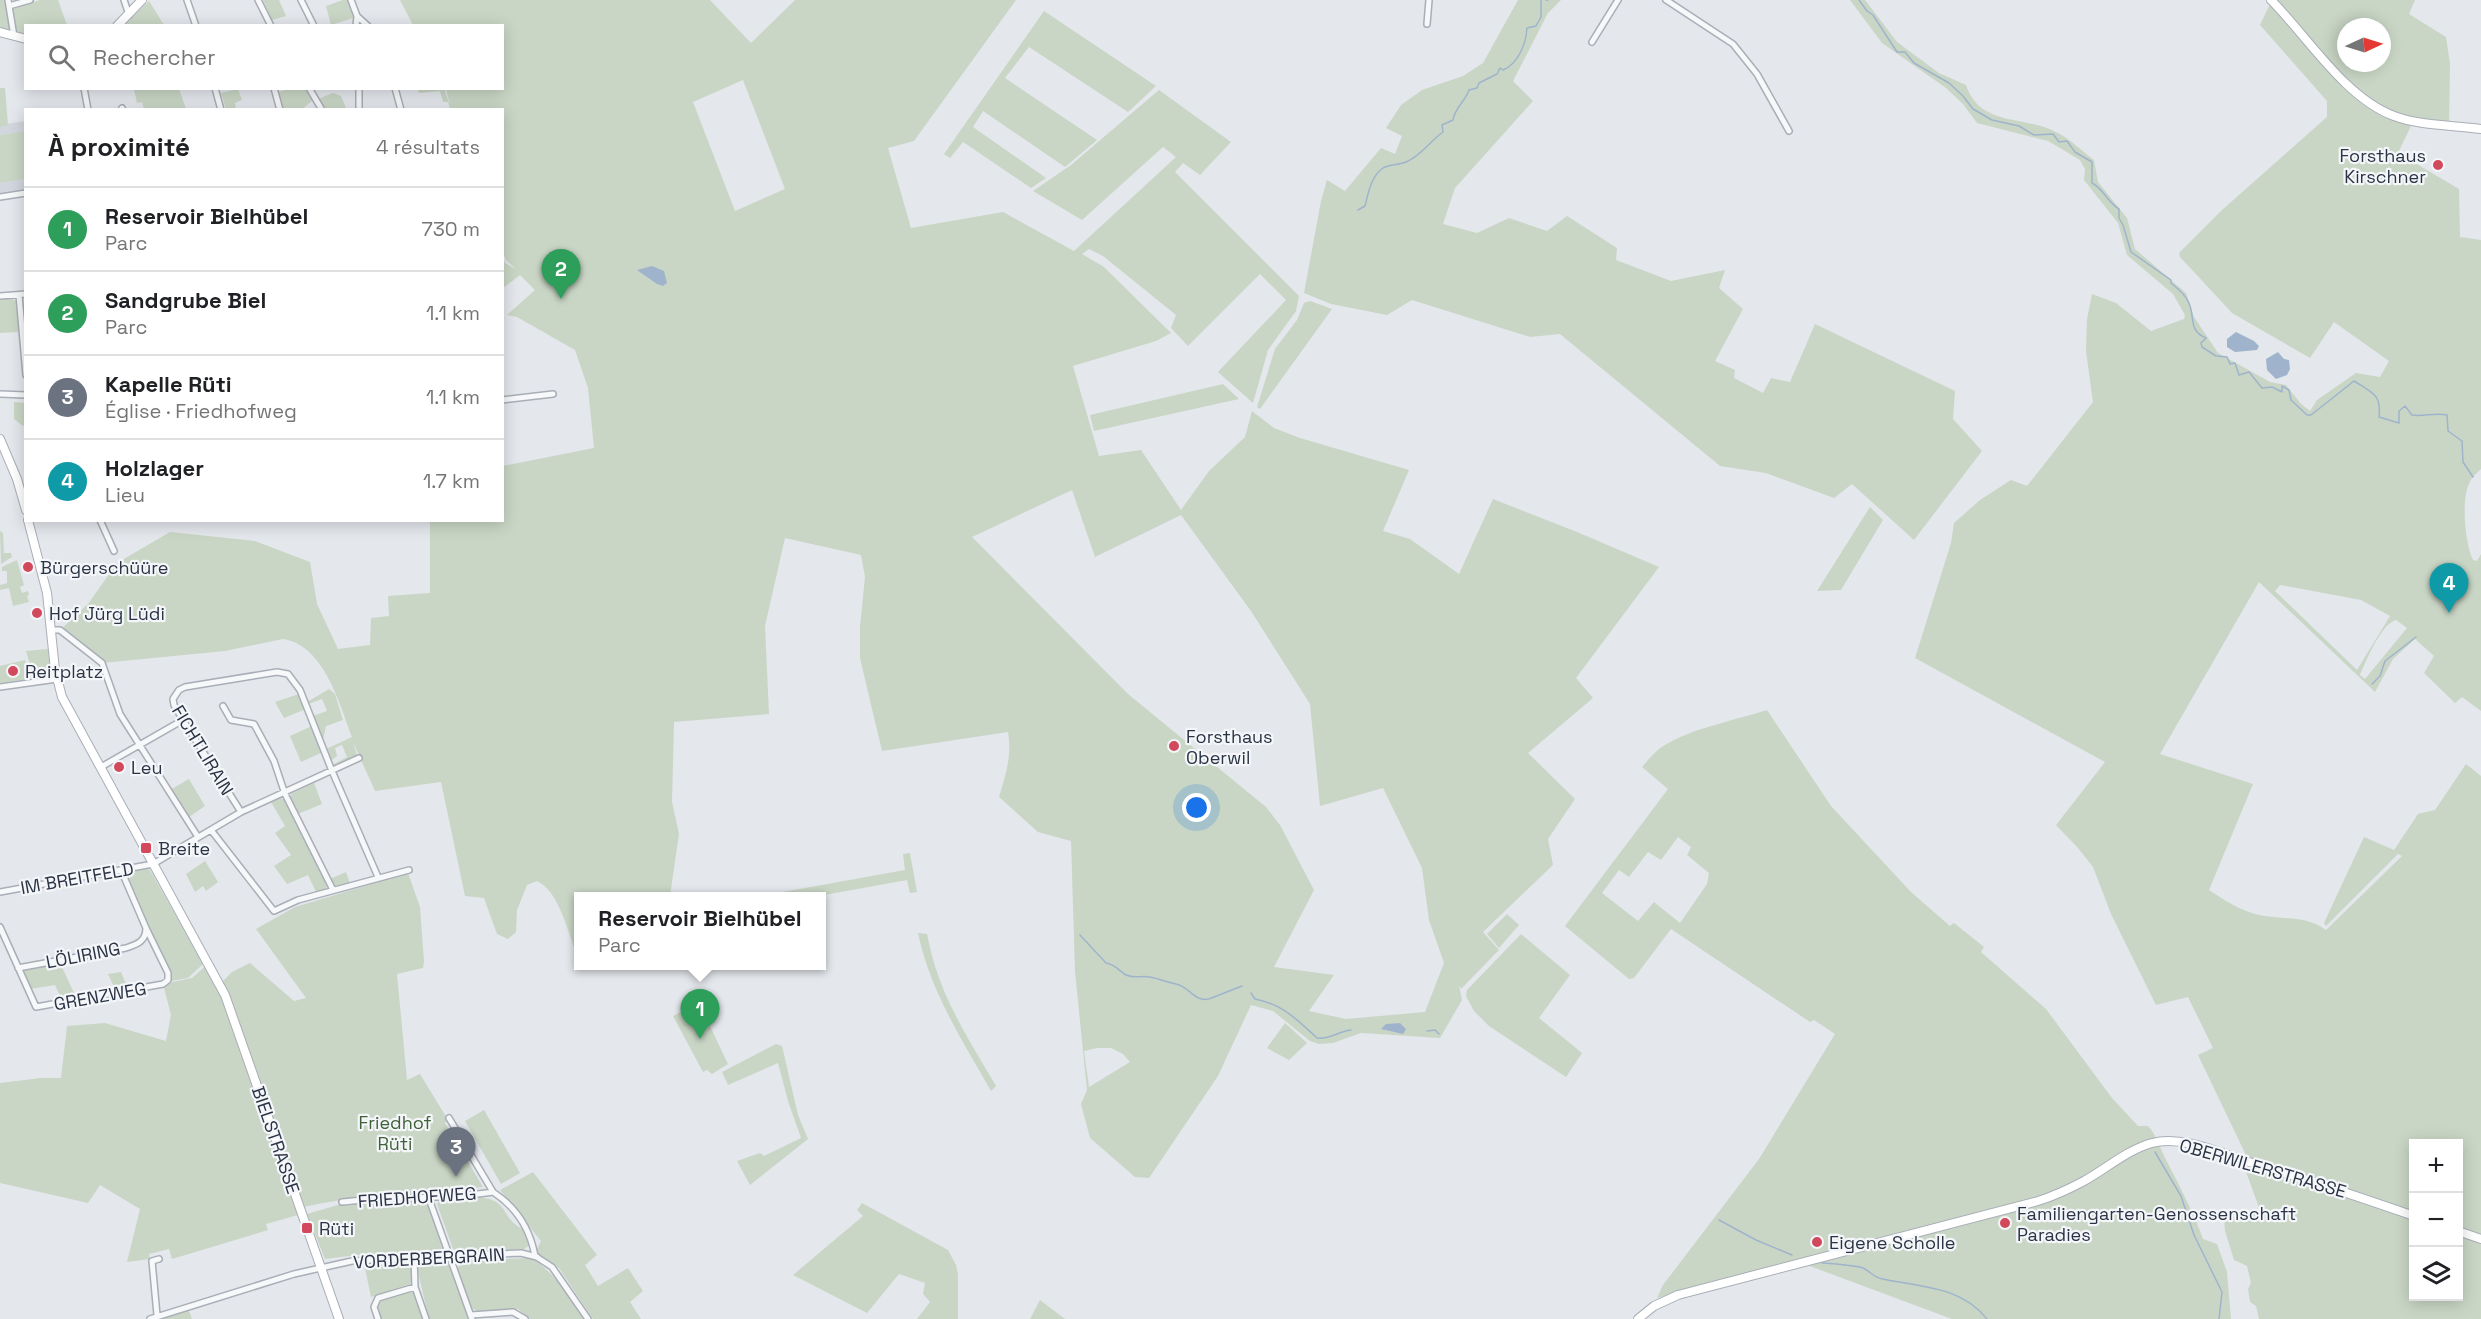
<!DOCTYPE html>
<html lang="fr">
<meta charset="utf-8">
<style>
body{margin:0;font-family:"Space Grotesk",sans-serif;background:#f2f2f2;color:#202124}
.controls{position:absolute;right:18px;bottom:18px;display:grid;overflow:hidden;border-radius:0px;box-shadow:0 3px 15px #0003}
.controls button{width:54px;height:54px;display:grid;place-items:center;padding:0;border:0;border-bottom:2px solid #e0e0e0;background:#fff;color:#202124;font:30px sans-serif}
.compass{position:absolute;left:2337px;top:18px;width:54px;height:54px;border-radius:50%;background:#fff;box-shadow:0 3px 15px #0003;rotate:86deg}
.you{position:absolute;left:1197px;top:808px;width:21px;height:21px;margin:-15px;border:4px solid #fff;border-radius:50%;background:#1a73e8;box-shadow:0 0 0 9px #1a73e833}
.badge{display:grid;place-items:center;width:39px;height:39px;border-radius:50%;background:#2563eb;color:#fff;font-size:20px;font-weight:700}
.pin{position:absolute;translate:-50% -50px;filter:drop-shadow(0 2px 3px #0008)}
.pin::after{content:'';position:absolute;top:32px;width:21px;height:18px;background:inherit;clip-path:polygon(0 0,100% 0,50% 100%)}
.popup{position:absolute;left:574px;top:892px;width:252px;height:78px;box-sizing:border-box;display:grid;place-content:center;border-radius:0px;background:#fff;filter:drop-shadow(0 2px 4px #0005);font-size:20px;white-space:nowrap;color:#757577}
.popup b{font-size:22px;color:#202124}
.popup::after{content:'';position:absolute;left:50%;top:100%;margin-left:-12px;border:12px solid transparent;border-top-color:#fff}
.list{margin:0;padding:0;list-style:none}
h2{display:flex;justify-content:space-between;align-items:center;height:78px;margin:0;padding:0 24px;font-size:26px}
h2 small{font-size:20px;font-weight:400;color:#757577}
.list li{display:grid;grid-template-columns:39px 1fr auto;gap:18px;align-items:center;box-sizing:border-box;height:84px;padding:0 24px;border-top:2px solid #e0e0e0}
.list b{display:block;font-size:22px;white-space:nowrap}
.list p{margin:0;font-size:20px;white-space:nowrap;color:#757577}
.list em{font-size:20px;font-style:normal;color:#757577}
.icon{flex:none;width:33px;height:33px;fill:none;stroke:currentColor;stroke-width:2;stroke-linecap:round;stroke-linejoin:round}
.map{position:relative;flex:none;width:2481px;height:1319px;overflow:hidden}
.search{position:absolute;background:#fff;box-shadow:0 3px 15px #0003;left:24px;top:24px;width:480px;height:66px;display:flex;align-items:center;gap:15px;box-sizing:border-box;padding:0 21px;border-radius:0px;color:#757577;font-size:22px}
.panel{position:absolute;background:#fff;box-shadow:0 3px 15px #0003;left:24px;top:108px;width:480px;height:414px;border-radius:0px}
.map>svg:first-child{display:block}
.built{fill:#d2d6de}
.green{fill:#c9d6c5;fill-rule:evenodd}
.water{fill:#9fb4cc}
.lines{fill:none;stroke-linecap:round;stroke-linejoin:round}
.stream{stroke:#9fb4cc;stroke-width:1.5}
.street-casing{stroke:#a9aeb7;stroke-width:8}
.secondary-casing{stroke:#a9aeb7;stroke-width:10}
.street{stroke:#f7f8fa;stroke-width:5}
.secondary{stroke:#fff;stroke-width:8}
.poi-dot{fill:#d1495b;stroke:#f4f6f9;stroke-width:2}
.labels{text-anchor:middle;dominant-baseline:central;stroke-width:4.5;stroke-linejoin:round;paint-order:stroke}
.poi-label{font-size:18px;fill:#2b3445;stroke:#f4f6f9;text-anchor:start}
.street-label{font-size:18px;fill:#2b3445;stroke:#f4f6f9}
.park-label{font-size:18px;fill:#3f6138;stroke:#f4f6f9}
</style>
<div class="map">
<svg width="2481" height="1319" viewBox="0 0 2481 1319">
<rect width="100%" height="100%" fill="#e4e7ec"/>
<path class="built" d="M25,121V131L0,135V125Z
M25,179V190L0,194V183Z"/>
<path class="green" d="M0,0H5L11,31L0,28Z
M40,0H58L67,25L26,26L25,35L17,32L13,9Z
M263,0H279L286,16L272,20Z
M343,0H350L355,13L353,18L331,25L326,6Z
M400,0H710L751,43L795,0H1016L914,141L888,148L911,228L1003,212L1074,251L1176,157L1163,147L1082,220L1033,191L1071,165L1159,90L1231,142L1200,175L1183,163L1175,172L1299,296L1296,311L1268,350L1253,403L1218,372L1286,300L1260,274L1188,346L1171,328L1176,315L1103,256L1089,249L1082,254L1104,267L1171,333L1156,341L1073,366L1099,456L1141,450L1181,510L1209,471L1245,437L1252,411L1274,428L1300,438L1409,470L1383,531L1410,539L1459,574L1493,499L1577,532L1659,567L1576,678L1593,698L1528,753L1575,799L1548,839L1553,865L1483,932L1499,950L1461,989L1459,985L1462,1000L1440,1038L1361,1033L1333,1043L1319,1044L1310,1041L1273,1011L1251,1005L1218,1076L1149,1178L1135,1177L1090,1138L1081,1104L1087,1090L1075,972L1071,841L1038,832L999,797C1006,774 1012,756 1008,732L882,751L860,658V627L865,577L861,555L785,538L765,626L769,714L674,722L672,802L679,834L670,896H578V946L574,947C566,926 558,891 537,881L527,885L517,910L516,932L508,939L497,934L484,898L465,896L441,782L375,791L353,742L357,755L335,766L332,765L347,757L342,745L335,748L337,756L332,760L326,749L352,737C340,705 324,645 283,639L225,651L102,663L60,630L88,604L117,563L170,532L255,541L310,562L317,604L338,649L370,645L371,618L389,616L388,596L430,593V521L502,520L503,466L594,448L588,388L575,350L517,317L507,315L535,290L520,275L503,288V258L505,263L516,269L506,260L503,253L502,110L450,109L448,102H443L440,91L419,93L418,89H444L450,105L446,89L502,88V26L413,25ZM743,80L785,189L735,211L693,102ZM1072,490L1095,557L1181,515L1251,611L1310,704L1320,806L1383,788L1422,868L1429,920L1444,963L1425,1012L1346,1019L1309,1011L1334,975L1274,967L1314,890L1280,825L1266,807L1128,694L972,537ZM1111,1048L1123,1054L1130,1062L1089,1087L1084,1051L1097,1048Z
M1518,0H1561L1548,13L1513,81L1533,101L1455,188L1443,224L1477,233L1509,218L1547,231L1567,216L1617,248L1616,260L1671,281L1725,270L1719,288L1743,309L1715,361L1735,370L1734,378L1763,393L1771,378L1790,382L1815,324L1955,391L1953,419L1982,451L1914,540L1852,484L1834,498L1766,473L1720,466L1560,334L1530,337L1412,300L1387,315L1331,304L1304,293L1321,201L1327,180L1345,191L1381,148L1395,154L1402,136L1386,128L1401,105L1422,90L1463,76L1483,63Z
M1850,0H1865L1897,42L1939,73L1966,85C1980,127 2023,115 2056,132C2069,138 2082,151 2094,160L2098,182L2127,218L2135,249L2186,293L2194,317L2218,353L2270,382L2286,385L2301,404L2310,411L2317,400L2356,373L2380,377L2389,361L2334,322L2310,358L2232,313L2180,257L2179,253L2222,210L2327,117V101L2260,25L2272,0H2415L2409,14L2446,37L2450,64L2449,125L2411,126L2398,153L2459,189L2460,237L2481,240V469C2477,473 2471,478 2469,484C2461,500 2465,544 2473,560L2477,561L2481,554V711L2462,697L2455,703L2424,673L2434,656L2415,639L2393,659L2375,692L2259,582L2160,754L2253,784L2209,890C2224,900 2241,911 2259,915C2282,920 2306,915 2326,930L2402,856L2398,854L2326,926L2324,923L2364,837L2394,850L2418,814L2435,810L2466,764L2481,776V1319H2259L2256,1306L2250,1302L2248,1289L2251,1283L2247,1266L2234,1260L2225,1231L2224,1218L2261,1213L2245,1169V1153L2198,1055L2213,1048L2188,997L2156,1005L2111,914L2093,867L2078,848L2056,825L2105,762L1915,658L1951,543L1954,523L1980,500L2011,480L2027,486L2093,402L2086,351L2087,319L2092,294L2116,303L2151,331L2184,319L2185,315L2173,294L2127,255L2118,223L2084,180L2085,169L2080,160L2048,141L1977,123L1963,104L1946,88L1882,43ZM2346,27H2382V63H2346ZM2280,585L2361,600L2390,616L2357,670L2275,591ZM2396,620L2407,628L2365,679L2360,675C2366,661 2381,624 2396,620ZM2414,1144H2458V1296H2414Z
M149,1L164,25H124Z
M1044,11L1156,86L1128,112L1029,47L1005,78L1097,140L1065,167L983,111L973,127L1046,178L1031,188L963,142L950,158L944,154Z
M0,88H5L8,125L0,127Z
M134,89H179L186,109H144L142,102L137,103Z
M238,89L242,100L235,103L236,109H226L221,93Z
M275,89L279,92L289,89H305L312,101L302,109H281Z
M333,93L341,96L346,108L324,109L318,99Z
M25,131V179L0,183V135Z
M0,299H12L16,301L19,332L0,333Z
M1310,301L1332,309L1260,409L1257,407L1275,349L1297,320L1304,303Z
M1223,384L1239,399L1094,431L1090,415Z
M14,402L25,403V423L23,426L14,419Z
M1870,507L1883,520L1841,590L1817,591Z
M0,531L3,533L4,553H11L12,557L1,564Z
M17,560L24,585L20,587L22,593L28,591L29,595L27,596L29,602L13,606L9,588L0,590V585L7,583V571H2V567Z
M48,649L51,673L49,677L34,679L26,651Z
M25,660L28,676L27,679L0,683V666Z
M329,689L335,694L343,720L326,726L323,740L313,716L327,711L322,699L309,704L307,702Z
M299,694L306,709L284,718L275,702Z
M1767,710L1831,806L1911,892L1950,926L1954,923L1984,947L1981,952L2046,1009L2112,1098L2138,1126H2148C2157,1136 2159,1146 2165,1158C2179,1185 2193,1211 2203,1239L2217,1244L2227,1272L2231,1319H1952L1807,1265L1803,1258L1657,1298L1663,1285L1759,1159L1835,1034L1814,1020L1810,1022L1671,929L1634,978L1629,979L1565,926L1668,789L1642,767C1649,759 1656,750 1665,745C1693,728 1736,720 1767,710ZM1678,837L1691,847L1687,855L1709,873L1707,884L1680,923L1654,902L1638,921L1602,893L1619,870L1629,877L1648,852L1661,860Z
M314,725L323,752L301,762L290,736Z
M189,779L205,806L189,817L170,790Z
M314,783L322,804L298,814L290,798L291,794Z
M280,798L287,801L327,883L326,890L316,892L308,875L287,884L274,866L291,855L275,833L285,826L271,802Z
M910,853L917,892L910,893L907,880L819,896H761L905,870L903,854Z
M205,861L218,882L206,891L203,886L195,892L186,874Z
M145,868L150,870L203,964L188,978L171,981V974L126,876L128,872Z
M346,872L350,883L335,886L330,879Z
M408,873L420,907L424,962L423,968L397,974L407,1080L420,1074L448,1120L445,1123L483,1187C420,1196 358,1193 296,1209L298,1215L266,1224L268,1230L172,1259L169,1249L149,1254L150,1259L127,1262L140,1209L100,1185L88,1203L0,1183V1083L41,1078H61L67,1026L105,1023L166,1041L171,1015L163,984L192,978L209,963L220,984L232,972L250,963L294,1001L306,998L256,929L295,907Z
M1507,914L1519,925L1499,948L1487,934Z
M918,933L927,934C938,993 966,1035 996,1086L991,1091C962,1040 930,991 918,933Z
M1521,934L1570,975L1539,1018L1582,1053L1566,1077L1489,1026L1474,1011L1466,996L1467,990Z
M60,963L76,997L62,1000L55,985L30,989L23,970Z
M121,972L128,989L116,991L108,974Z
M699,1003L728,1064L712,1074L707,1070L703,1072L673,1016Z
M1285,1023L1307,1043L1289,1060L1267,1048Z
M776,1044L782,1046L798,1115L808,1139L750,1185L737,1161L760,1153L764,1156L801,1138L788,1101L778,1063L728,1085L722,1072Z
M484,1110L520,1173L501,1184L465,1121Z
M533,1172L597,1255L585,1265L598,1286L628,1268L643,1291L630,1302L641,1319H593L559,1268L538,1255L537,1249L541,1241L500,1190Z
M476,1197C512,1199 498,1218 525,1230L531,1244L524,1249L460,1252L453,1249L437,1204L441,1199Z
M427,1198L445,1252L357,1255L325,1259L307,1214L338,1205Z
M862,1203L948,1250L956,1265L958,1274V1319H917L930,1302L923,1294L925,1283L899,1274L867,1313L793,1275L863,1216L857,1210Z
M532,1258C556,1275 570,1295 585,1319H530L518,1309L477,1311L470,1307L457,1269L463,1260Z
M406,1261C413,1266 414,1277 410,1284L371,1297L365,1268L368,1263Z
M444,1261L451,1268L468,1319H429L417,1268L422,1262Z
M414,1292L423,1319H379L376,1310L383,1298Z
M1040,1300L1065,1319H1030Z
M188,1308L192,1319H162L161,1317Z"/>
<path class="water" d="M652,266L664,271L667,283L663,286L657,284L637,270Z
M2236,332L2254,341L2259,346L2257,350L2235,352L2227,347V339Z
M2278,352L2284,359L2289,360L2290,369L2287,375L2276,379L2267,370L2266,359Z
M1400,1023L1406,1029L1403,1034L1381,1029L1386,1024Z"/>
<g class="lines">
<path class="stream" d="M1546,0H1548
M1859,0L1867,11L1873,15L1897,52H1905L1914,63L1949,83L1963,96L1973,109L1992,120L2019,126L2034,135L2053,134L2059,142L2067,141L2075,152L2092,162V183C2104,189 2107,202 2119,209V218L2123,225L2131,252L2171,280V283C2177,288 2185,294 2188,301C2196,316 2187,330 2206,338L2201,343L2202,347L2216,356L2227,357L2230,364L2235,363L2239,375L2249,372L2262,388L2272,387L2282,392V386L2289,390L2291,400L2307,415H2311L2354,381C2371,392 2382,394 2379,417L2399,423V411L2405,406L2412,415C2424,417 2434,412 2447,415L2448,431L2462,441L2463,462L2473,477
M1358,210L1365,206C1368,194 1371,176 1383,168C1390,164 1399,165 1406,162C1421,156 1430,141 1443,132L1442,125L1453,120C1455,107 1465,102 1469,90L1477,88L1479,83L1497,74L1500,68L1503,70C1518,64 1526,44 1527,28L1536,26L1541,17V0
M2372,684L2380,676L2385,661L2416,637
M1080,935L1106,963C1115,964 1119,971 1126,975C1135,979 1142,975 1150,977C1159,979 1167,982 1176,984C1190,987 1194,1002 1209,999L1242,986
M1251,993L1255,999C1284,1005 1295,1018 1317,1038C1329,1040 1339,1031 1351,1030
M1427,1031L1435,1030L1439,1034
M2155,1152L2181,1196L2194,1235L2222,1292L2219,1319
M1719,1220L1756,1240L1792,1255
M1822,1263C1828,1263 1859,1266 1863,1268C1870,1271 1874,1278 1883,1279C1920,1287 1961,1286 1987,1319"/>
<g class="street-casing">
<path id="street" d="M8,0L14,36
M124,0L129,15
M187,0L196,26
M258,0L271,26
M301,0L314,26
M351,0L357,16L356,26
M1666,0L1733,44L1757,74L1789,131
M9,6L30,0
M357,16L368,26
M1427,24L1429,0
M1592,42L1618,0
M84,88L88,110
M215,88L221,110
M274,88L280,110
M309,88L322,110
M359,88V110
M395,88L401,110
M122,108L123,110
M0,197L26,193
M19,295L26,375
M0,296L26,294
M0,394L26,395
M502,400L553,394
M100,520L114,551
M51,630H60L102,663L120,714L198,837
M0,687L57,679
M223,706L231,720L254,724L274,761L285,794L333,890
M101,767L183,720
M241,812L183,720L174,705L173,699L179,690L185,687L277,672L288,674L300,690L332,771L378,877
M211,830L274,911L298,900L409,870
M0,892L153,864L241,812L359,758
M0,927L36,1007L163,984L168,980V973L146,928
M18,968L126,948C138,944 146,941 146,928L121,870
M449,1118L493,1192C516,1207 530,1229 535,1256L552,1267L588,1319
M428,1196L472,1319
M342,1202C392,1196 443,1200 493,1192
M414,1257L415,1287L426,1319
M157,1315L152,1261L159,1259
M471,1315L513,1312L525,1319
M150,1319L294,1274L352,1261L521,1253L537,1257
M378,1319L374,1307L378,1298L415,1287"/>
</g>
<g class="secondary-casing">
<path id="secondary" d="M2271,0C2307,36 2345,98 2394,116C2421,126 2453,125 2481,129
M117,26L142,0
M0,32L26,39
M0,439L17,479L26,510
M28,520L47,593L55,670L62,697L225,995L339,1319
M2458,1231L2481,1239
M1638,1319L1654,1306L1678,1295L2038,1201C2054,1196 2069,1189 2084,1181C2106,1169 2127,1150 2152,1143C2182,1135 2220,1153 2249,1162C2304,1178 2359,1197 2414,1216"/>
</g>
<use href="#street" class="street"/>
<use href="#secondary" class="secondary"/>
</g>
<g class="poi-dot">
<circle cx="2438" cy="165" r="6"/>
<circle cx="28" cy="567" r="6"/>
<circle cx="37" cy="613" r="6"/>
<circle cx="13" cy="671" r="6"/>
<circle cx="1174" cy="746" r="6"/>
<circle cx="119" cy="767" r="6"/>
<rect x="140" y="842" width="12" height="12" rx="3"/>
<circle cx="2005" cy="1223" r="6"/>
<rect x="301" y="1222" width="12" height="12" rx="3"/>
<circle cx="1817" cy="1242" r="6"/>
</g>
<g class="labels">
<g class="poi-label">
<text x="2426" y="155" text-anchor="end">Forsthaus<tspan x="2426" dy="21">Kirschner</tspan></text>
<text x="40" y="567">Bürgerschüüre</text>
<text x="49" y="613">Hof Jürg Lüdi</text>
<text x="25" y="671">Reitplatz</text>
<text x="1186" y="736">Forsthaus<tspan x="1186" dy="21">Oberwil</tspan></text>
<text x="131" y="767">Leu</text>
<text x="158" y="848">Breite</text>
<text x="2017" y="1213">Familiengarten-Genossenschaft<tspan x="2017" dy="21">Paradies</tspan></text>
<text x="319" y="1228">Rüti</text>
<text x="1829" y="1242">Eigene Scholle</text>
</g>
<g class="street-label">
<text transform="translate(203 750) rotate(59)">FICHTLIRAIN</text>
<text transform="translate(77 878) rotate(-10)">IM BREITFELD</text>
<text transform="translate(83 955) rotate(-11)">LÖLIRING</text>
<text transform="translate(100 996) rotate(-10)">GRENZWEG</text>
<text transform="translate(276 1140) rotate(71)">BIELSTRASSE</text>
<text transform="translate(2263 1168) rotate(16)">OBERWILERSTRASSE</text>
<text transform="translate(417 1197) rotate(-4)">FRIEDHOFWEG</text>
<text transform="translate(429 1258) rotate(-3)">VORDERBERGRAIN</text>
</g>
<g class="park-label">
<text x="395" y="1122">Friedhof<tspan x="395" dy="21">Rüti</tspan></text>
</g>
</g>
</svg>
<div class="controls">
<button>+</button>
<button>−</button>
<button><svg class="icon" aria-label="layers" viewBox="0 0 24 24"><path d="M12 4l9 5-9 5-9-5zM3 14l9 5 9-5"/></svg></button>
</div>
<svg class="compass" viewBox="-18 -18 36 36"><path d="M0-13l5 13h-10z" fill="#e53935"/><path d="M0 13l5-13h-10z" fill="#757577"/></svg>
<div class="you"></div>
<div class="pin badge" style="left:700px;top:1039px;background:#2e9e5b">1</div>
<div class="popup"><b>Reservoir Bielhübel</b>Parc</div>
<div class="pin badge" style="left:561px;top:299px;background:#2e9e5b">2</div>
<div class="pin badge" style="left:456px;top:1177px;background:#6b7280">3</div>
<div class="pin badge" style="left:2449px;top:613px;background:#0f9aa8">4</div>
<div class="search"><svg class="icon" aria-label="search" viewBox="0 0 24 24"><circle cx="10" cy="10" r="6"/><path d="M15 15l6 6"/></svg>Rechercher</div>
<section class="panel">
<h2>À proximité<small>4 résultats</small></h2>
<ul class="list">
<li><span class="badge" style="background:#2e9e5b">1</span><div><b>Reservoir Bielhübel</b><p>Parc</p></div><em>730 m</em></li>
<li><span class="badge" style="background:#2e9e5b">2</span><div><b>Sandgrube Biel</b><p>Parc</p></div><em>1.1 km</em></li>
<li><span class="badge" style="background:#6b7280">3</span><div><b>Kapelle Rüti</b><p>Église · Friedhofweg</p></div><em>1.1 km</em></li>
<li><span class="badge" style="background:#0f9aa8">4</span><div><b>Holzlager</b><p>Lieu</p></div><em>1.7 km</em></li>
</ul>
</section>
</div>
